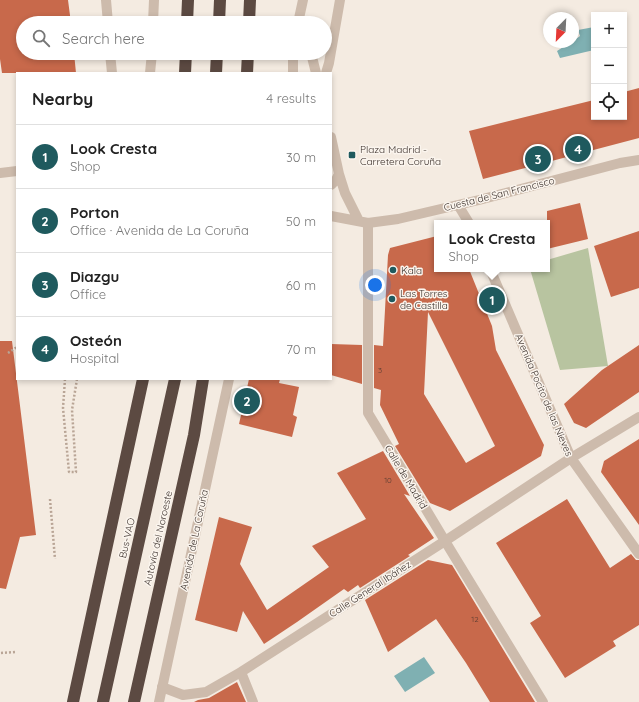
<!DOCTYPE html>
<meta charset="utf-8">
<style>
body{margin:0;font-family:Quicksand,sans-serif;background:#f2f2f2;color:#222}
.controls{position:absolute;right:12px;top:12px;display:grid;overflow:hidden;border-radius:0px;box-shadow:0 2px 6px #0003}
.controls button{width:36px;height:36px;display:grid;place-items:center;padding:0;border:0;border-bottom:1px solid #e0e0e0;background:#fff;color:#222;font:20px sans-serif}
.compass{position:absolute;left:543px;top:12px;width:36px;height:36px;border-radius:50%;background:#fff;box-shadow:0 2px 6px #0003;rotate:204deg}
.you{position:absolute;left:375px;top:285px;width:14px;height:14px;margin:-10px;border:3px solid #fff;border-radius:50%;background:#1a73e8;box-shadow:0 0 0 6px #1a73e833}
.badge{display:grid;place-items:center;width:26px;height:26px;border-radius:50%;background:#1f5a5e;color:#fff;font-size:13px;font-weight:700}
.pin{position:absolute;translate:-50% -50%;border:2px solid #fff;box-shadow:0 1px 4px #0006}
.popup{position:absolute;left:434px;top:220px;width:116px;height:52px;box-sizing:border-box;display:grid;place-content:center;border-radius:0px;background:#fff;filter:drop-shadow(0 1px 3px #0005);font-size:13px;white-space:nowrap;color:#767676}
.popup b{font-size:15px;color:#222}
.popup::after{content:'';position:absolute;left:50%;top:100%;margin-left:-8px;border:8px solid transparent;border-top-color:#fff}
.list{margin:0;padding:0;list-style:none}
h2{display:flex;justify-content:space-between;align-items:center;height:52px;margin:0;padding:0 16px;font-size:17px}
h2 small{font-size:13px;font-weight:400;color:#767676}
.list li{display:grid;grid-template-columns:26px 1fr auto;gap:12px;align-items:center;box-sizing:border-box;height:64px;padding:0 16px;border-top:1px solid #e0e0e0}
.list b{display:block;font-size:15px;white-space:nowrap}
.list p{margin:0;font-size:13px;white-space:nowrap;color:#767676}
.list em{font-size:13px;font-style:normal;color:#767676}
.icon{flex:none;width:22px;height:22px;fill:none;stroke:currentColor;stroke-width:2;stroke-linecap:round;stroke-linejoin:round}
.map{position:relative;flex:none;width:639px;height:702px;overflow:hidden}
.search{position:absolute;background:#fff;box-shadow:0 2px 6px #0003;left:16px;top:16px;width:316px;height:44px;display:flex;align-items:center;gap:10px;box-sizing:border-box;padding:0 14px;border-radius:22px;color:#767676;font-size:15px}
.panel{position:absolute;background:#fff;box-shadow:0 2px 6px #0003;left:16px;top:72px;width:316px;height:308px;border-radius:0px}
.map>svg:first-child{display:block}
.green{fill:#b8c4a0}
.water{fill:#7fb0b2}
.building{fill:#c8694b;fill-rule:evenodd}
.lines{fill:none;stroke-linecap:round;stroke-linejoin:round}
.path{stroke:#b9a596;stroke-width:2.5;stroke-dasharray:2 2;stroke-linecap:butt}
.service{stroke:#cdbbac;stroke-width:10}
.minor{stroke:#cdbbac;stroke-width:10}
.tertiary{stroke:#cdbbac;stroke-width:10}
.motorway{stroke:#5c4a42;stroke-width:12}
.poi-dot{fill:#1f5a5e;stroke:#fbf5ee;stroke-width:1.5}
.labels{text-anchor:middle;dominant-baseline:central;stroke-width:3;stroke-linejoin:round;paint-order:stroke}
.number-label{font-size:8px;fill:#5e3e33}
.poi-label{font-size:10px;fill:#3b302b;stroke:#fbf5ee;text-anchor:start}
.street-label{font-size:10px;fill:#3b302b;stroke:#fbf5ee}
</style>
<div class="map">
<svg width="639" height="702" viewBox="0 0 639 702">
<rect width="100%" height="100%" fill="#f4ebe1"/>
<path class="green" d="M588,248L608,366L560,370L530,269H547V260Z"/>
<path class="water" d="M594,27V50L560,58L557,51L571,42H573V41L580,36L578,30Z
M424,657L435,673L405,692L394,676Z"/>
<path class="building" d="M0,0H68L71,23H23V53H74L76,73H2L0,59Z
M639,88V138L483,179L469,131L594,100V117H624V92Z
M580,203L588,239L547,249V211Z
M639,231V288L611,297L594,246Z
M437,236V269H469L492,326L496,350L544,445L541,456L450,511L430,503L395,446L399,444L380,405L381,390L374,388V345L383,346L388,255L390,248ZM428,312L495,446L466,463L424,394Z
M0,341H12L36,535L20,537L6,589L0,588Z
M331,344L362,345V384L331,375Z
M639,345V392L586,428L574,423L564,404L602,370Z
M249,379H280L279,383L299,387L293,415L297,417L292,437L239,424Z
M639,439V525L601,472L604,461Z
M383,451L410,496L404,494L434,538L408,555L410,556L360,588L358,585L348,592L344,589L297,622L264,644L243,611L237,632L195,620L219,517L252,527L240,564L267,610L329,567L312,546L366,519L337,473Z
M567,499L610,568L631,554L636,560H639V625L613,641L616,646L565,678L530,623L541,616L496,543Z
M428,560L452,565L535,702H490L466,663L436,619L388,652L365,600Z
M237,682L246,702H194L198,700L209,698Z"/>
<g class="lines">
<path class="path" d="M8,353L17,347
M65,379L63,408L69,472H76L72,410L77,379
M50,499L55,559
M1,653L15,652"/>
<path class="service" d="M106,0L108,23
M110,53L112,73
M0,173L17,171"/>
<path class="minor" d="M153,23L154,0
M150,73L152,53
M326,73L329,63L340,0
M368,223V413L445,541L543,702
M241,672L253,702
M162,687L183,695L206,692L241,672L445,541L571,458L639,417"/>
<path class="tertiary" d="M298,23L303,0
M293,53V73
M311,53L316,73
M331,137L339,174L345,193L359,221
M331,185L336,180L339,174
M458,205L469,223
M331,216L368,223L398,219L479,200L620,163L639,160
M490,269L571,458L639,554
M159,702L229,379"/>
<path class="motorway" d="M187,23L188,0
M219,23L220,0
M249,23L250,0
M185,73L186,53
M216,73L217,53
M247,73L248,53
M73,702L143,379
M103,702L175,379
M134,702L194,435L203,379"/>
</g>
<g class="poi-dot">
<rect x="348" y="151" width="8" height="8" rx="2"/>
<circle cx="393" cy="270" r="4"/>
<circle cx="392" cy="299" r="4"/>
</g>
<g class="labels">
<g class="number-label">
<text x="380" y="370">3</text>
<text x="388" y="480">10</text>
<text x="475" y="619">12</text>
</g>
<g class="poi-label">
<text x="360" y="149">Plaza Madrid -<tspan x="360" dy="12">Carretera Coruña</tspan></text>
<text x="401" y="270">Kala</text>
<text x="400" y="293">Las Torres<tspan x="400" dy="12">de Castilla</tspan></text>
</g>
<g class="street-label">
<text transform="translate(499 194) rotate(-14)">Cuesta de San Francisco</text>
<text transform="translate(544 395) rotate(67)">Avenida Pocito de las Nieves</text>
<text transform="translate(406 477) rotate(59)">Calle de Madrid</text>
<text transform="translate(127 538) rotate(-77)">Bus-VAO</text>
<text transform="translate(158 538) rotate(-77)">Autovía del Noroeste</text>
<text transform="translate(194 540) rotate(-78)">Avenida de La Coruña</text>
<text transform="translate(370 589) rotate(-33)">Calle General Ibáñez</text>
</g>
</g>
</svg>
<div class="controls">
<button>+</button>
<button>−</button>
<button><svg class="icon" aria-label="locate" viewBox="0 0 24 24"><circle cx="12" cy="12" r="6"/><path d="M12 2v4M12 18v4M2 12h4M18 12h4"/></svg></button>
</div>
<svg class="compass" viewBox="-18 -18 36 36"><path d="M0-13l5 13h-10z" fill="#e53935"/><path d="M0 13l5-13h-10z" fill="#767676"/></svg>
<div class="you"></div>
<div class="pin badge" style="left:492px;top:300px">1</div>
<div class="popup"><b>Look Cresta</b>Shop</div>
<div class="pin badge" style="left:247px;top:401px">2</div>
<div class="pin badge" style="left:538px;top:159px">3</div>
<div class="pin badge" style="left:578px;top:149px">4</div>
<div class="search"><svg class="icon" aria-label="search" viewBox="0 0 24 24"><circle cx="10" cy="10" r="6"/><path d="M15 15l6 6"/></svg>Search here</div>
<section class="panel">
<h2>Nearby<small>4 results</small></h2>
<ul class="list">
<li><span class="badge">1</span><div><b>Look Cresta</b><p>Shop</p></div><em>30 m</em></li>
<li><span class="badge">2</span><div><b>Porton</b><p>Office · Avenida de La Coruña</p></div><em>50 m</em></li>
<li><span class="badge">3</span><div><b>Diazgu</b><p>Office</p></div><em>60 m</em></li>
<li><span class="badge">4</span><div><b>Osteón</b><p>Hospital</p></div><em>70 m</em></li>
</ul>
</section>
</div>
